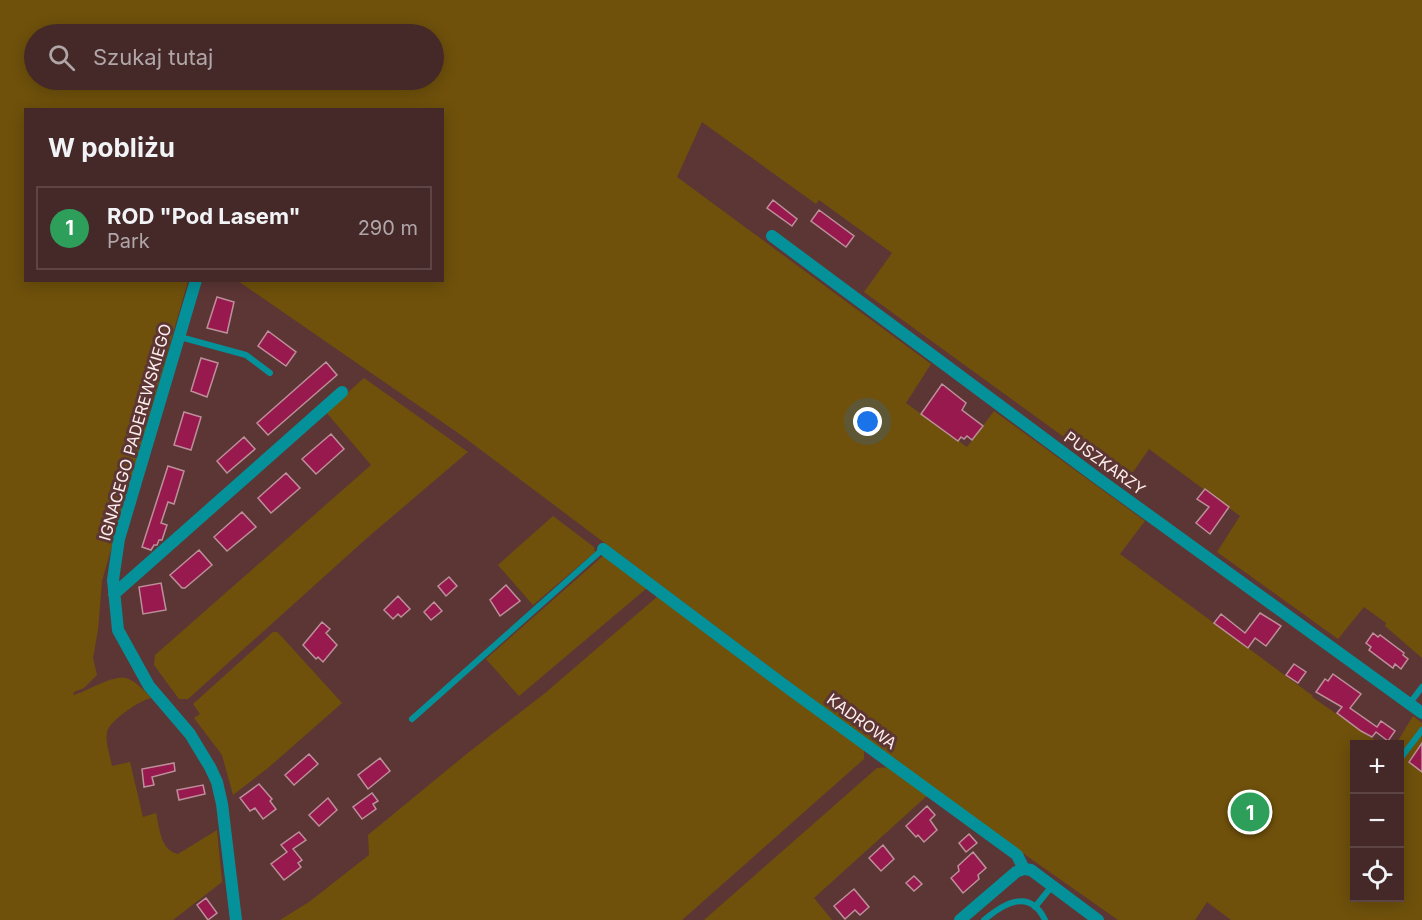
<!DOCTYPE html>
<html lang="pl">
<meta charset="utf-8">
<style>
body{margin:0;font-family:Inter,sans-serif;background:#4c3030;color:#f1f3f6}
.controls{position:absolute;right:18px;bottom:18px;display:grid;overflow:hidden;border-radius:0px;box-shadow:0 3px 15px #0003}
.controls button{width:54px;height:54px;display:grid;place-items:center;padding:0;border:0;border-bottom:2px solid #5d4445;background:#452828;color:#f1f3f6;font:30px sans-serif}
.you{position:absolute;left:868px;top:422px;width:21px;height:21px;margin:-15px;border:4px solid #fff;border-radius:50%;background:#1a73e8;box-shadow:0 0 0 9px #1a73e833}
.badge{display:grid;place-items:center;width:39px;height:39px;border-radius:50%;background:#d6ab8b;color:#fff;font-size:20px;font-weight:700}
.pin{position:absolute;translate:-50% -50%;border:3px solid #fff;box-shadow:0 2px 6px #0006}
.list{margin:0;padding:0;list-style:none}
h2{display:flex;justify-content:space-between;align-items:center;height:78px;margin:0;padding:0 24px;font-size:26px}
h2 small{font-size:20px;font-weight:400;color:#b0a6a8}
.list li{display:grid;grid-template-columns:39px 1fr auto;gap:18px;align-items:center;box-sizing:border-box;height:84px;margin:0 12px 12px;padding:0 12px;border:2px solid #5d4445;border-radius:0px}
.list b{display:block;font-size:22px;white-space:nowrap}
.list p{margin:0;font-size:20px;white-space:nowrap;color:#b0a6a8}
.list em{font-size:20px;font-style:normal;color:#b0a6a8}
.icon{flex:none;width:33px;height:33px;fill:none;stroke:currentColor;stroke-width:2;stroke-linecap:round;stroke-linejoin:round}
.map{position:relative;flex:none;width:1422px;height:920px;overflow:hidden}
.search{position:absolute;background:#452828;box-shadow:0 3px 15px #0003;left:24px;top:24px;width:420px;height:66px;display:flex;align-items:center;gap:15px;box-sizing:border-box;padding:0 21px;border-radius:33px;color:#b0a6a8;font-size:22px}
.panel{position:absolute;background:#452828;box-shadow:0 3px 15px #0003;left:24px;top:108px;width:420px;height:174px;border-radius:0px}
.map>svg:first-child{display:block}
.green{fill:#6f510b;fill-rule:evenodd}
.building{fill:#98194d;stroke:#bc909a;stroke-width:1.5}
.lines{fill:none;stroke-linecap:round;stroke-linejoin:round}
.lane{stroke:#05919a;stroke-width:6}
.street{stroke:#05919a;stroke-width:12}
.labels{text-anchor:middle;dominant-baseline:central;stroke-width:6;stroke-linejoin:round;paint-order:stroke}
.street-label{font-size:16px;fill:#fdeeed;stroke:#5c3635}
</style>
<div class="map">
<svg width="1422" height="920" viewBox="0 0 1422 920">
<rect width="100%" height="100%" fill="#5c3635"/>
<path class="green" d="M0,0H1422V658L1385,626L1386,623L1364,607L1338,639L1217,552L1240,516L1149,449L1126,482L864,292L892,253L819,200L816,204L702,122L677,177L931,364L906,403L967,447L994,411L1145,521L1120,554L1313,696L1312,697L1380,744H1354V898H1400V744H1396L1413,716L1422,723V920H1231L1207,902L1195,920H1118L1024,854L1021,856L461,435L238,281L442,280V110H26V280L188,281L102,581L98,630L93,658L97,675L84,688L74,692L73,695C86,692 114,674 126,678C136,681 145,692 152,698C141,699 109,721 107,732C105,742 110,756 112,766L130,762L143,817L156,813C160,829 160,850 178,854L217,830L222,882L173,920H0ZM34,34H434V80H34Z
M364,378L468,452L367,538L188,699H179L154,665L155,655L371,465L326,412Z
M553,516L594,547L595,552L533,605L498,565Z
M604,555L647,588L519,696L486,659Z
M658,596L864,748V759L682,920H280L309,902L369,855L368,835L469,752L544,694Z
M273,632H277L282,637L342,703L268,768L233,795L222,755L194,718L200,714L193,704Z
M891,767L929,794L814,898L832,920H704L877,768Z"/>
<path class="building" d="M773,200L797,219L792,226L767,208Z
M819,210L854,236L846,247L811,221Z
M217,297L234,302L227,333L207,328Z
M268,331L296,352L286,366L258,346Z
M201,358L218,363L207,397L191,391Z
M326,362L337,375L268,435L257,423Z
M942,384L966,403L962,410L983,426L972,440L967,436L964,439L961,437L958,441L921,414Z
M184,412L201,417L191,450L174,445Z
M331,434L344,449L316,474L302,459Z
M244,437L255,449L227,473L217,461Z
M168,466L184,471L174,504L168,502L161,523L167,525L162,540H159L157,545H154L151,550L142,547Z
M286,473L300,488L271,513L258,498Z
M1205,489L1229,507L1210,534L1196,523L1209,507L1197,499Z
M242,512L256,527L227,551L214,537Z
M199,550L212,565L185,588H182L170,575Z
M449,577L457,586L446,596L438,586Z
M161,583L166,610L143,614L139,587Z
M506,585L520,601L500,616L490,600Z
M398,596L410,609L401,617L398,614L393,619L384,610Z
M434,602L442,611L431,620L424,612Z
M1260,613L1281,626L1266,646L1255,638L1248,648L1214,623L1221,614L1245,633Z
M322,622L330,629L326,633L337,645L323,662L318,657L316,659L303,645Z
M1373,633L1378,637L1380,635L1404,653L1403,655L1408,659L1401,669L1395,664L1393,668L1369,650L1371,647L1366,643Z
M1294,664L1306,672L1298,683L1286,675Z
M1333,674L1361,694L1350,708L1377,727L1381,721L1395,731L1388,741L1376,732L1372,737L1361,731L1337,713L1342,707L1316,692L1325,679L1328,681Z
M1422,743V772L1409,762Z
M309,754L318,764L294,785L285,775Z
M380,758L390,771L368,789L358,775Z
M174,763L175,771L152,777L154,785L144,787L142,769Z
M259,784L272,799L270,801L276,809L263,819L255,808L250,811L240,798Z
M203,785L205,794L179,800L177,790Z
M372,793L378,801L373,804L376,809L362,819L353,807Z
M328,798L337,810L319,826L309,815Z
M927,806L935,815L930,820L937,830L924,842L918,835L916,837L906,826Z
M299,832L306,840L293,849L302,860L298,863L301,867L284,880L271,864L287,852L281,845Z
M969,834L977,843L966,852L959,843Z
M883,845L894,859L881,871L869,858Z
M973,852L986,868L978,875L979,879L963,893L951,878L959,871L958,866Z
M914,876L922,884L914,891L906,883Z
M854,889L869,907L860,915L855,910L845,919L834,906Z
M206,898L217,913L208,920L197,905Z"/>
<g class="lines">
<path class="lane" d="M180,337L246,355L270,373
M1410,703L1422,687
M412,719L603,549
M1400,759L1422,730
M1035,907L1052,886
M984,920C1004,903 1030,888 1045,920"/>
<path class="street" d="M772,236L1096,477L1422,713
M196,280L119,539L113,580L118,630L149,686L190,734L210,767L217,782L222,804L236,920
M603,549L784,685L1017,855L1024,869L1031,870L1098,920
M114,594L342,392
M960,920L1016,872L1024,869"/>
</g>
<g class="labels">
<g class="street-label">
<text transform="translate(135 432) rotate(-74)">IGNACEGO PADEREWSKIEGO</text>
<text transform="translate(1105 463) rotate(36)">PUSZKARZY</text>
<text transform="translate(862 721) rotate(36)">KADROWA</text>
</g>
</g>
</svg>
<div class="controls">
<button>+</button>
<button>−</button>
<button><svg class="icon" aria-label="locate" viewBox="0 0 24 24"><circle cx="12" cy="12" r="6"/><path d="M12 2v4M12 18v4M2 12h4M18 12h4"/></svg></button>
</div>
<div class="you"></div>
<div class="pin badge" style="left:1250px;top:812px;background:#2e9e5b">1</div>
<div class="search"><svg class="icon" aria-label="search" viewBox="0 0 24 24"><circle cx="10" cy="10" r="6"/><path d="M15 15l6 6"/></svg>Szukaj tutaj</div>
<section class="panel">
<h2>W pobliżu<small></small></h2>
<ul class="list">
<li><span class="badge" style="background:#2e9e5b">1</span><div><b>ROD &quot;Pod Lasem&quot;</b><p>Park</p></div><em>290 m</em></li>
</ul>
</section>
</div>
